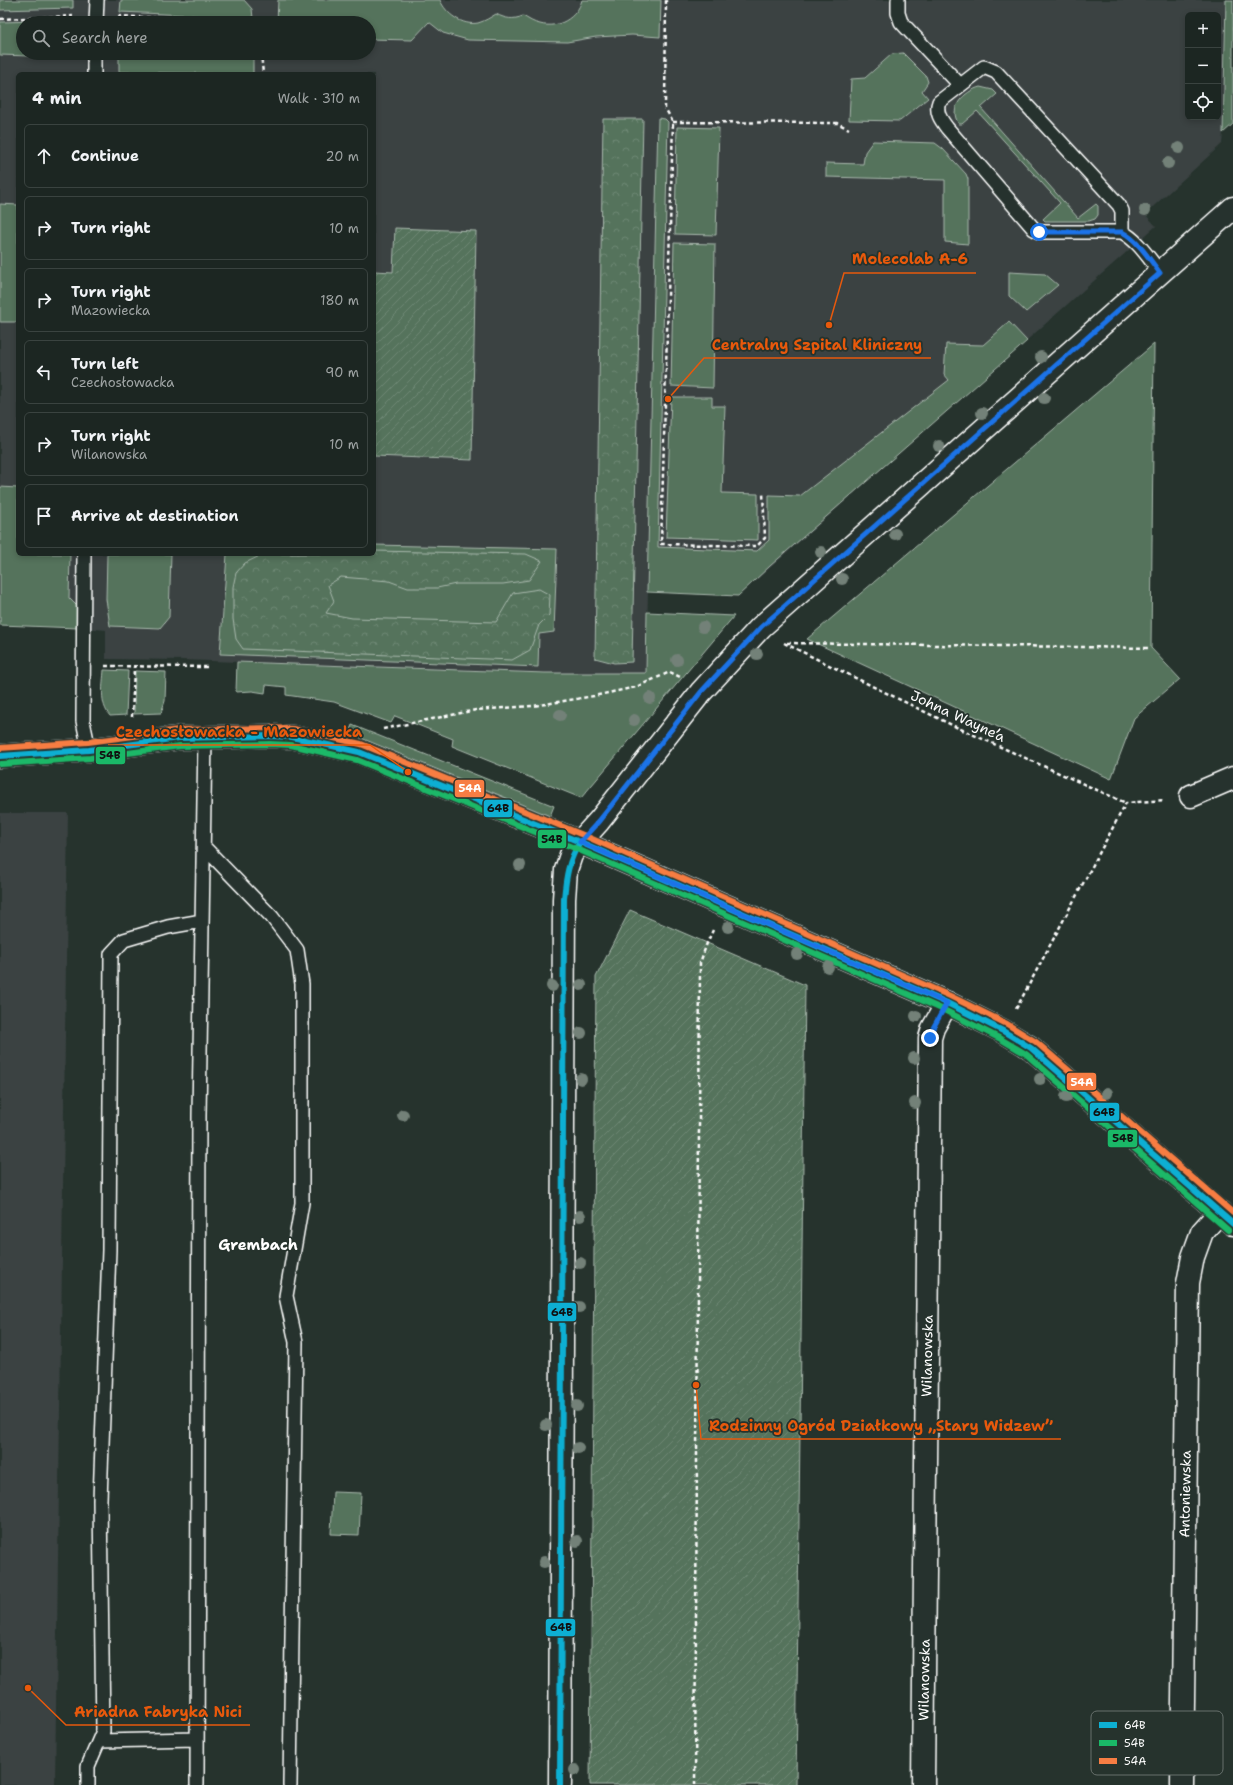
<!DOCTYPE html>
<meta charset="utf-8">
<style>
body{margin:0;font-family:"Shantell Sans",sans-serif;background:#29322f;color:#f1f3f6}
.controls{position:absolute;right:12px;top:12px;display:grid;overflow:hidden;border-radius:6px;box-shadow:0 2px 6px #0003}
.controls button{width:36px;height:36px;display:grid;place-items:center;padding:0;border:0;border-bottom:1px solid #3a4340;background:#1c2622;color:#f1f3f6;font:20px sans-serif}
.stop{position:absolute;width:12px;height:12px;margin:-9px;border:3px solid #1a73e8;border-radius:50%;background:#fff}
.stop.end{background:#1a73e8;border-color:#fff;box-shadow:0 1px 4px #0008}
.list{margin:0;padding:0;list-style:none}
h2{display:flex;justify-content:space-between;align-items:center;height:52px;margin:0;padding:0 16px;font-size:17px}
h2 small{font-size:13px;font-weight:400;color:#a0a5a5}
.list li{display:grid;grid-template-columns:26px 1fr auto;gap:12px;align-items:center;box-sizing:border-box;height:64px;margin:0 8px 8px;padding:0 8px;border:1px solid #3a4340;border-radius:6px}
.list b{display:block;font-size:15px;white-space:nowrap}
.list p{margin:0;font-size:13px;white-space:nowrap;color:#a0a5a5}
.list em{font-size:13px;font-style:normal;color:#a0a5a5}
.icon{flex:none;width:22px;height:22px;fill:none;stroke:currentColor;stroke-width:2;stroke-linecap:round;stroke-linejoin:round}
.map{position:relative;flex:none;width:1233px;height:1785px;overflow:hidden}
.search{position:absolute;background:#1c2622;box-shadow:0 2px 6px #0003;left:16px;top:16px;width:360px;height:44px;display:flex;align-items:center;gap:10px;box-sizing:border-box;padding:0 14px;border-radius:22px;color:#a0a5a5;font-size:15px}
.panel{position:absolute;background:#1c2622;box-shadow:0 2px 6px #0003;left:16px;top:72px;width:360px;height:484px;border-radius:6px}
.map>svg:first-child{display:block}
.built{fill:#3a4242;fill-rule:evenodd}
.green{fill:#54735c;stroke:#aab9ae}
.forest{fill:url(#forest-crowns);stroke:#aab9ae}
.garden{fill:url(#garden-furrows);stroke:#aab9ae}
.lines{fill:none;stroke-linecap:round;stroke-linejoin:round}
.service-casing{stroke:#fff;stroke-width:16}
.minor-casing{stroke:#fff;stroke-width:25}
.tertiary-casing{stroke:#fff;stroke-width:25}
.path{stroke:#fff;stroke-width:2.5;stroke-dasharray:4 3;stroke-linecap:butt}
.service{stroke:#26332d;stroke-width:13}
.minor{stroke:#26332d;stroke-width:22}
.tertiary{stroke:#26332d;stroke-width:22}
.bus-1-casing{stroke:#26332d;stroke-width:9}
.bus-2-casing{stroke:#26332d;stroke-width:9}
.bus-3-casing{stroke:#26332d;stroke-width:9}
.bus-1{stroke:#0dafd3;stroke-width:6}
.bus-2{stroke:#1ab867;stroke-width:6}
.bus-3{stroke:#f77d43;stroke-width:6}
.tree{fill:#738178}
.route{stroke:#1a73e8;stroke-width:5}
.labels{text-anchor:middle;dominant-baseline:central;stroke-width:3.5;stroke-linejoin:round;paint-order:stroke}
.street-label{font-size:14px;fill:#fff;stroke:#26332d}
.neighbourhood-label{font-size:15px;font-weight:bold;fill:#fff;stroke:#26332d}
.key{fill:#26332d;stroke:#67706c;stroke-width:1}
.key-label{font-size:11px;fill:#fff}
.leader{fill:none;stroke:#e8590c;stroke-width:1.5}
.callout-dot{fill:#e8590c;stroke:#26332d;stroke-width:1.5}
.callout-label{font-size:15px;text-anchor:middle;font-weight:bold;fill:#e8590c;stroke:#26332d;stroke-width:3.5;stroke-linejoin:round;paint-order:stroke}
.line-badge{stroke:#26332d;stroke-width:1.5}
.badge-label{font-size:11px;text-anchor:middle;font-weight:bold;fill:#fff}
.pale-badge-label{font-size:11px;text-anchor:middle;font-weight:bold;fill:#111}
</style>
<div class="map">
<svg width="1233" height="1785" viewBox="0 0 1233 1785">
<defs>
<pattern id="forest-crowns" width="20" height="18" patternUnits="userSpaceOnUse"><rect width="20" height="18" fill="#54735c"/><path d="M2 6a3 3 0 1 1 6 0M12 15a3 3 0 1 1 6 0" fill="none" stroke="#6e8874"/></pattern>
<pattern id="garden-furrows" width="10" height="10" patternUnits="userSpaceOnUse"><rect width="10" height="10" fill="#54735c"/><path d="M-1 1l2-2M0 10L10 0M9 11l2-2" fill="none" stroke="#6e8874"/></pattern>
</defs>
<rect width="100%" height="100%" fill="#26332d"/>
<filter id="ink" filterUnits="userSpaceOnUse"><feTurbulence type="fractalNoise" baseFrequency=".025" numOctaves="2"/><feDisplacementMap in="SourceGraphic" scale="8" xChannelSelector="R" yChannelSelector="G"/><feConvolveMatrix kernelMatrix="1 2 1 2 8 2 1 2 1" color-interpolation-filters="sRGB"/></filter>
<g filter="url(#ink)">
<path class="built" d="M0,0H1233V124L1223,133L1222,144L1145,214L1156,226L738,596L648,592L646,673H545L182,660L106,659V630L84,628L0,625ZM1188,15H1218V117H1188ZM23,23H369V53H23ZM18,74H374V554H18Z
M0,813H68L55,1785H0Z"/>
<path class="green" d="M0,0H73V8L0,10Z
M121,0H244L252,9L253,18L120,12Z
M278,0H440C446,14 462,26 478,23C485,21 491,17 496,14C506,19 513,20 523,16C528,19 534,23 540,24C558,29 577,18 582,0H661L660,37L632,35L596,37L567,42L468,40L443,33L429,22L412,40L369,39V23H277Z
M1226,0H1233V124L1223,133Z
M78,20V23H23V53H59L58,57L0,55V22Z
M119,53H253V74L119,72Z
M903,53L926,76L928,82L922,91L928,98L900,121L849,120L851,79L865,78L892,54Z
M980,87L993,90L997,94L981,108L1078,218L1096,204L1098,206V215L1095,219L1089,221H1045L1043,219L1060,203L977,111L962,124H959C947,108 965,91 980,87Z
M658,118L665,119L668,122L658,547L757,551L769,540V495L800,496L949,380L944,374L946,344L983,345L1009,322L1027,341L770,566L738,596L647,592Z
M677,127L719,128L716,235L675,234Z
M873,141L935,143L943,149L966,174L968,179V244L945,242V180L826,177V163L863,164L865,152Z
M0,204L18,205V322H0Z
M674,243L715,244L713,388L671,386Z
M1009,272L1045,274L1058,285L1026,312L1009,296Z
M1154,344L1151,648L1180,679L1134,718L1111,779L807,639Z
M671,397H712V406H725L722,493L758,494V540L666,537Z
M0,487L18,488V554H70L69,598L77,606L78,628L0,625Z
M374,545L557,549L554,632L539,634L538,667L220,654L227,554H374Z
M107,554H171L169,617L160,628L110,626L106,599Z
M647,612L734,616L581,798L452,746L453,739L395,716L391,723L334,702L286,695V687L266,685L265,693L252,691L236,692L237,662L545,673H646Z
M104,670L128,671L126,715L110,716C99,703 103,685 104,670Z
M135,671L166,672L165,701L161,713L134,714Z
M352,725L554,806L550,816L349,733Z
M333,1492L361,1493L359,1535L331,1534Z"/>
<path class="forest" d="M603,119H643L632,662L614,663L595,658Z
M374,551L526,554L542,561L529,580L503,584H456L437,588H408L389,581L341,577L328,585L334,601L326,613L352,618L496,622L513,593L539,589L550,595L549,615L539,625L530,650L512,660L243,649L236,639L233,619V587L236,573L245,563L264,554H374Z"/>
<path class="garden" d="M395,228L476,231L472,460L374,456V271L393,272Z
M630,910L805,985L796,1785H590L596,977Z"/>
<g class="lines">
<g class="service-casing">
<path id="service" d="M898,0V13L901,22L960,85
M96,23L97,0
M94,74V53
M1122,232V211L1119,205L996,72L984,67L939,102C935,112 941,120 947,128L1034,229L1039,232H1122C1138,240 1150,260 1161,273
M84,554L83,721L89,750
M204,847L272,917L297,950L302,984V1203L286,1296L296,1342L290,1785
M99,1741L197,1739
M88,1785V1766L103,1731L100,1500L109,1250L111,954L124,940L168,927L202,921
M197,1785L199,1116L205,737"/>
</g>
<g class="minor-casing">
<path id="minor" d="M1191,796L1233,778
M560,1785L564,899L566,870L571,855L580,842L599,821L701,692L761,627L1233,208
M923,1785L930,1038L933,1028L947,1003
M1182,1785L1188,1283L1193,1257L1202,1232L1220,1212"/>
</g>
<g class="tertiary-casing">
<path id="tertiary" d="M0,756L89,750L179,738L270,736L292,737L359,752L580,842L947,1003L1003,1031L1031,1048L1233,1224"/>
</g>
<path class="path" d="M666,0L665,108L673,122L661,544L757,546L765,538L763,492
M118,16L261,23
M0,19L73,16
M261,53L263,74
M673,122L837,123L849,129
M784,643L956,727L1126,803
M787,643L1151,648
M105,666L208,667
M132,717L134,667
M383,729L476,710L533,706L594,696L636,687L670,672L680,677
M1016,1009L1126,803L1165,800
M695,1785L700,963L707,943L713,930"/>
<use href="#service" class="service"/>
<use href="#minor" class="minor"/>
<use href="#tertiary" class="tertiary"/>
<g class="bus-1-casing">
<path id="bus-1" d="M0,756L89,750L179,738L270,736L292,737L359,752L580,842L947,1003L1003,1031L1031,1048L1233,1224
M560,1785L564,899C566,877 568,861 580,842"/>
</g>
<g class="bus-2-casing">
<path id="bus-2" d="M1,764L90,758L180,746L270,744L291,745L357,760L577,849L944,1010L999,1038L1026,1054L1228,1230"/>
</g>
<g class="bus-3-casing">
<path id="bus-3" d="M0,748L88,742L179,730L270,728L293,729L361,744L583,835L950,996L1007,1024L1036,1042L1233,1213"/>
</g>
<use href="#bus-1" class="bus-1"/>
<use href="#bus-2" class="bus-2"/>
<use href="#bus-3" class="bus-3"/>
</g>
<g class="tree">
<circle cx="1179" cy="148" r="6"/>
<circle cx="1168" cy="163" r="6"/>
<circle cx="1145" cy="210" r="6"/>
<circle cx="1041" cy="357" r="6"/>
<circle cx="1044" cy="398" r="6"/>
<circle cx="982" cy="413" r="6"/>
<circle cx="939" cy="446" r="6"/>
<circle cx="895" cy="534" r="6"/>
<circle cx="821" cy="552" r="6"/>
<circle cx="842" cy="579" r="6"/>
<circle cx="703" cy="627" r="6"/>
<circle cx="757" cy="654" r="6"/>
<circle cx="677" cy="660" r="6"/>
<circle cx="650" cy="698" r="6"/>
<circle cx="560" cy="715" r="6"/>
<circle cx="634" cy="720" r="6"/>
<circle cx="520" cy="865" r="6"/>
<circle cx="728" cy="927" r="6"/>
<circle cx="797" cy="954" r="6"/>
<circle cx="828" cy="967" r="6"/>
<circle cx="581" cy="985" r="6"/>
<circle cx="552" cy="986" r="6"/>
<circle cx="916" cy="1016" r="6"/>
<circle cx="581" cy="1033" r="6"/>
<circle cx="914" cy="1058" r="6"/>
<circle cx="581" cy="1079" r="6"/>
<circle cx="1040" cy="1079" r="6"/>
<circle cx="1107" cy="1093" r="6"/>
<circle cx="1066" cy="1097" r="6"/>
<circle cx="915" cy="1103" r="6"/>
<circle cx="403" cy="1115" r="6"/>
<circle cx="580" cy="1216" r="6"/>
<circle cx="580" cy="1263" r="6"/>
<circle cx="579" cy="1307" r="6"/>
<circle cx="577" cy="1406" r="6"/>
<circle cx="546" cy="1425" r="6"/>
<circle cx="578" cy="1448" r="6"/>
<circle cx="577" cy="1541" r="6"/>
<circle cx="544" cy="1562" r="6"/>
<circle cx="575" cy="1770" r="6"/>
</g>
</g>
<g class="lines" filter="url(#ink)">
<path class="route" d="M930,1038L933,1028L947,1003L580,842L599,821L701,692L761,627L1160,273C1150,260 1138,240 1122,232H1039"/>
</g>
<g class="labels">
<g class="street-label">
<text transform="translate(958 716) rotate(25)">Johna Wayne’a</text>
<text transform="translate(927 1356) rotate(-89)">Wilanowska</text>
<text transform="translate(1185 1494) rotate(-89)">Antoniewska</text>
<text transform="translate(924 1680) rotate(-89)">Wilanowska</text>
</g>
<g class="neighbourhood-label">
<text x="258" y="1245">Grembach</text>
</g>
</g>
<rect x="1091" y="1711" width="132" height="64" rx="6" class="key"/>
<rect x="1099" y="1722" width="18" height="6" fill="#0dafd3"/>
<rect x="1099" y="1740" width="18" height="6" fill="#1ab867"/>
<rect x="1099" y="1758" width="18" height="6" fill="#f77d43"/>
<g class="key-label">
<text x="1124" y="1729">64B</text>
<text x="1124" y="1747">54B</text>
<text x="1124" y="1765">54A</text>
</g>
<path class="leader" d="M829 325L844 273H976M668 399L704 358H931M408 772L370 745H108M696 1385L701 1439H1061M28 1688L66 1725H250"/>
<g class="callout-dot">
<circle cx="829" cy="325" r="4"/>
<circle cx="668" cy="399" r="4"/>
<circle cx="408" cy="772" r="4"/>
<circle cx="696" cy="1385" r="4"/>
<circle cx="28" cy="1688" r="4"/>
</g>
<g class="callout-label">
<text x="910" y="264">Molecolab A-6</text>
<text x="817" y="350">Centralny Szpital Kliniczny</text>
<text x="239" y="737">Czechosłowacka - Mazowiecka</text>
<text x="881" y="1431">Rodzinny Ogród Działkowy „Stary Widzew”</text>
<text x="158" y="1717">Ariadna Fabryka Nici</text>
</g>
<g class="line-badge">
<rect x="95" y="746" width="31" height="19" rx="4" fill="#1ab867"/>
<rect x="454" y="779" width="31" height="19" rx="4" fill="#f77d43"/>
<rect x="483" y="799" width="30" height="19" rx="4" fill="#0dafd3"/>
<rect x="537" y="829" width="30" height="20" rx="4" fill="#1ab867"/>
<rect x="1066" y="1072" width="31" height="19" rx="4" fill="#f77d43"/>
<rect x="1089" y="1102" width="31" height="20" rx="4" fill="#0dafd3"/>
<rect x="1107" y="1129" width="31" height="19" rx="4" fill="#1ab867"/>
<rect x="547" y="1302" width="30" height="20" rx="4" fill="#0dafd3"/>
<rect x="545" y="1618" width="31" height="19" rx="4" fill="#0dafd3"/>
</g>
<g class="badge-label">
<text x="470" y="792">54A</text>
<text x="1082" y="1086">54A</text>
</g>
<g class="pale-badge-label">
<text x="110" y="759">54B</text>
<text x="498" y="812">64B</text>
<text x="552" y="843">54B</text>
<text x="1104" y="1116">64B</text>
<text x="1123" y="1142">54B</text>
<text x="562" y="1316">64B</text>
<text x="561" y="1631">64B</text>
</g>
</svg>
<div class="controls">
<button>+</button>
<button>−</button>
<button><svg class="icon" aria-label="locate" viewBox="0 0 24 24"><circle cx="12" cy="12" r="6"/><path d="M12 2v4M12 18v4M2 12h4M18 12h4"/></svg></button>
</div>
<div class="stop" style="left:1039px;top:232px"></div>
<div class="stop end" style="left:930px;top:1038px"></div>
<div class="search"><svg class="icon" aria-label="search" viewBox="0 0 24 24"><circle cx="10" cy="10" r="6"/><path d="M15 15l6 6"/></svg>Search here</div>
<section class="panel">
<h2>4 min<small>Walk · 310 m</small></h2>
<ul class="list">
<li><svg class="icon" aria-label="ahead" viewBox="0 0 24 24"><path d="M12 20V5M6 11l6-6 6 6"/></svg><div><b>Continue</b></div><em>20 m</em></li>
<li><svg class="icon" aria-label="right" viewBox="0 0 24 24"><path d="M7 20v-9h11M14 6l5 5-5 5"/></svg><div><b>Turn right</b></div><em>10 m</em></li>
<li><svg class="icon" aria-label="right" viewBox="0 0 24 24"><path d="M7 20v-9h11M14 6l5 5-5 5"/></svg><div><b>Turn right</b><p>Mazowiecka</p></div><em>180 m</em></li>
<li><svg class="icon" aria-label="left" viewBox="0 0 24 24"><path d="M17 20v-9H6M10 6l-5 5 5 5"/></svg><div><b>Turn left</b><p>Czechosłowacka</p></div><em>90 m</em></li>
<li><svg class="icon" aria-label="right" viewBox="0 0 24 24"><path d="M7 20v-9h11M14 6l5 5-5 5"/></svg><div><b>Turn right</b><p>Wilanowska</p></div><em>10 m</em></li>
<li><svg class="icon" aria-label="arrive" viewBox="0 0 24 24"><path d="M6 21V4h12l-3 4 3 4H6"/></svg><div><b>Arrive at destination</b></div></li>
</ul>
</section>
</div>
